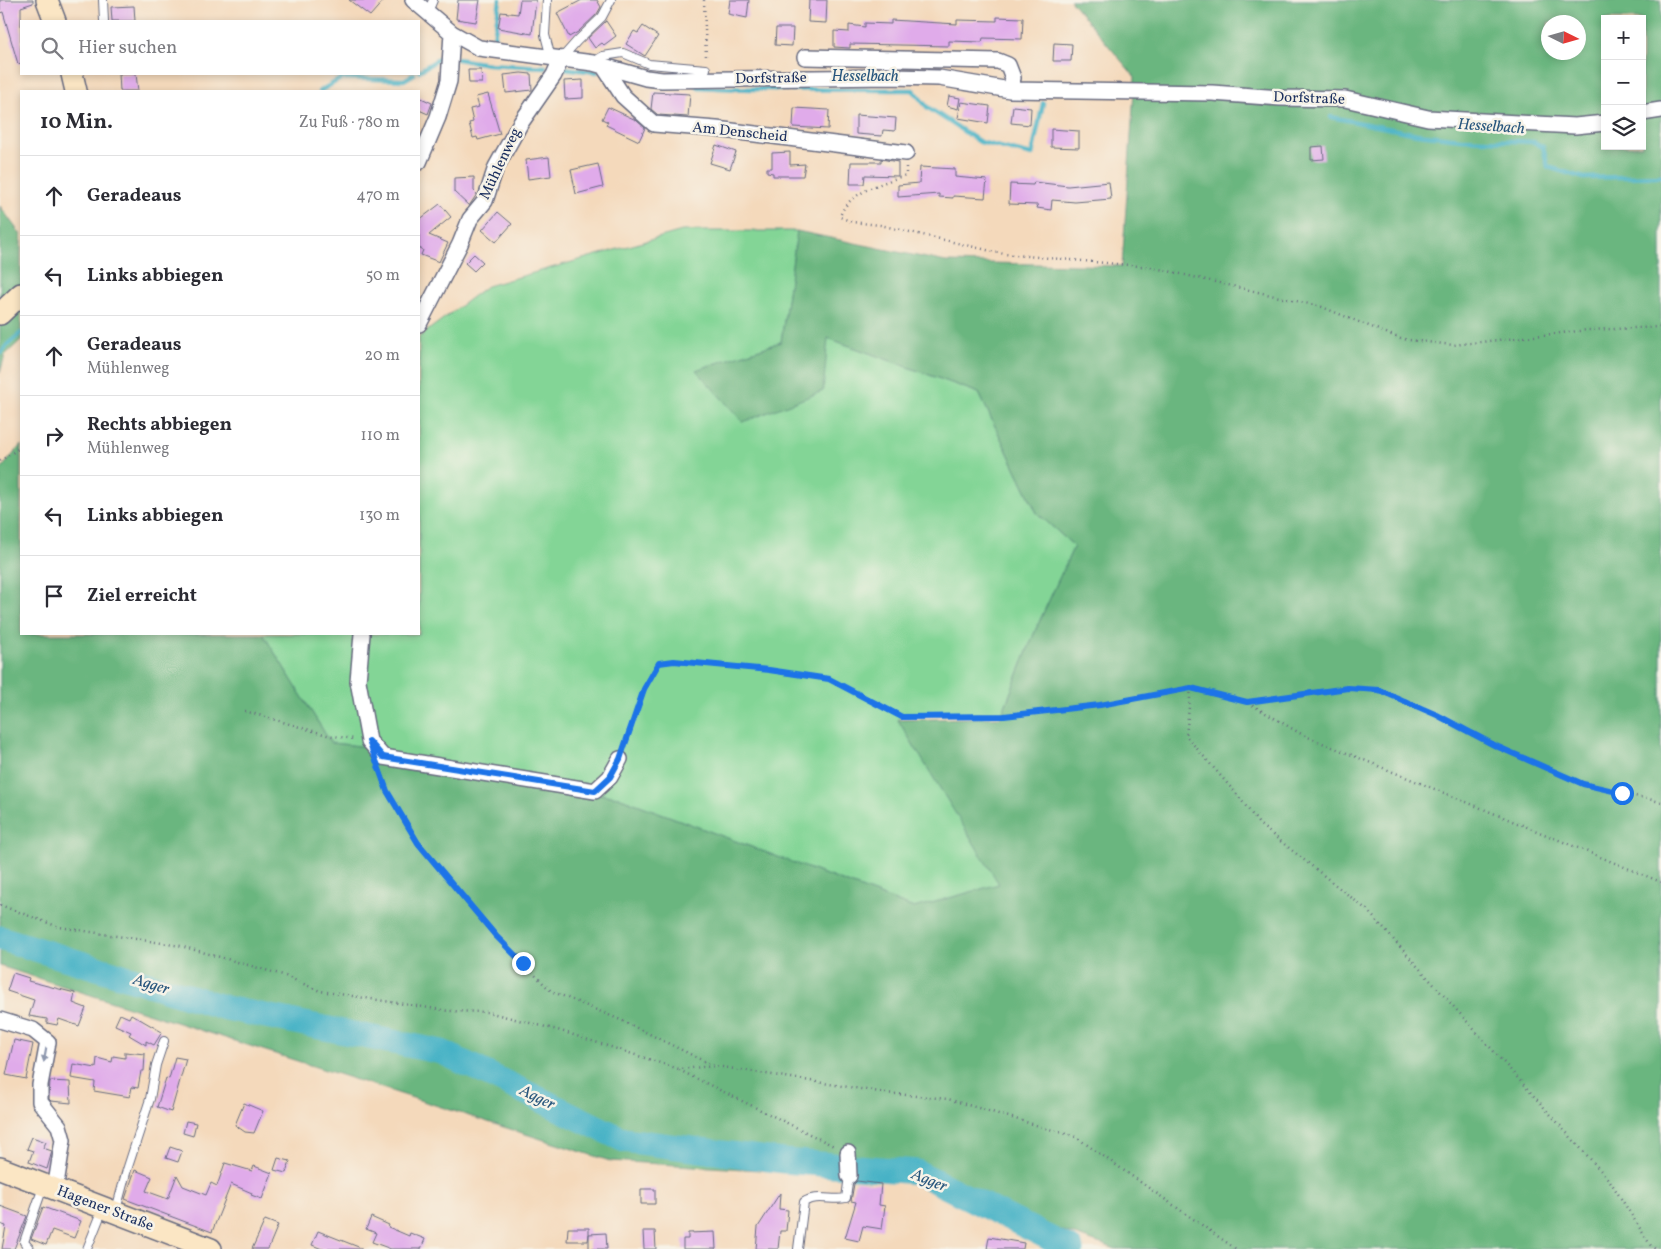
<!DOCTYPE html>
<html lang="de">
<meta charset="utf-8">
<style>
body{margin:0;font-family:Vollkorn,serif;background:#f2f2f3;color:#2b2b33}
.controls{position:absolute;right:15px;top:15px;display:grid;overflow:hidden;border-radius:0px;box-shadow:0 2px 8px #0003}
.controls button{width:45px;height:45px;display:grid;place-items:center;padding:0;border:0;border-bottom:1px solid #e1e1e2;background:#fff;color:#2b2b33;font:25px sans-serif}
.compass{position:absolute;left:1541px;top:15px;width:45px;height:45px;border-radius:50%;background:#fff;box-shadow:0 2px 8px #0003;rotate:95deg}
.stop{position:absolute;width:15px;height:15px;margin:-11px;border:4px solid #1a73e8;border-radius:50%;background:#fff}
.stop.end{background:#1a73e8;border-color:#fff;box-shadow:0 1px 5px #0008}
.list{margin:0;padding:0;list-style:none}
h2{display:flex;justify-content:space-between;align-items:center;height:65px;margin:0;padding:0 20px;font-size:21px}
h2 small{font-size:16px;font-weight:400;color:#7c7c81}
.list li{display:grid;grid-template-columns:32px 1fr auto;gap:15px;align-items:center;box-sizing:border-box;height:80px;padding:0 20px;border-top:1px solid #e1e1e2}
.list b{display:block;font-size:19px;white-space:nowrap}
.list p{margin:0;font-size:16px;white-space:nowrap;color:#7c7c81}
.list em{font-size:16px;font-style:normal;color:#7c7c81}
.icon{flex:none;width:28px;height:28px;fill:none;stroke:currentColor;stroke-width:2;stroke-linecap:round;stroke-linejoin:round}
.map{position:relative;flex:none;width:1661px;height:1249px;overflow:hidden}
.search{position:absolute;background:#fff;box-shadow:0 2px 8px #0003;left:20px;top:20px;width:400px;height:55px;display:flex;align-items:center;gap:12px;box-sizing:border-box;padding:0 18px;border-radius:0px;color:#7c7c81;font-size:19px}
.panel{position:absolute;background:#fff;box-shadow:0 2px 8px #0003;left:20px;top:90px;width:400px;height:545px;border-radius:0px}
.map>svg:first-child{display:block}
.green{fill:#83d596;stroke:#4f827a}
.forest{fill:#6ab67f;stroke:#42726e;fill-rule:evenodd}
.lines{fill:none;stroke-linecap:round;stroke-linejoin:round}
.stream{stroke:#47b2c6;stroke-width:4.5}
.river{stroke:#47b2c6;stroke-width:25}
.building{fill:#e0abea}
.lane-casing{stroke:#676a7f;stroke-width:10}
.street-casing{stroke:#676a7f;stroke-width:18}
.secondary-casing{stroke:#676a7f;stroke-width:24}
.path{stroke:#676a7f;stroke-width:2.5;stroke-dasharray:1 4;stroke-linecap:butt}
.lane{stroke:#fff;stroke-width:8}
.street{stroke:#fff;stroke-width:15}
.secondary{stroke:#fbe6c4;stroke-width:21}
.oneway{fill:#8d97ae}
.route{stroke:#1a73e8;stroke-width:6}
.labels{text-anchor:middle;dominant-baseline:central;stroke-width:5;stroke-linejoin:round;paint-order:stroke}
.street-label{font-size:15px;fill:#1b2f5e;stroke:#f7f3e8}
.water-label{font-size:16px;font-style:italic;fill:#28567d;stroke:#f7f3e8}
</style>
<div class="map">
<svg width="1661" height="1249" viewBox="0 0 1661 1249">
<rect width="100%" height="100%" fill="#f7f3e8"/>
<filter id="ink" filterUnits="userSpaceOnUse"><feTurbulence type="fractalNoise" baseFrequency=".02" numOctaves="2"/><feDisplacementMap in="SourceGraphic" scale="10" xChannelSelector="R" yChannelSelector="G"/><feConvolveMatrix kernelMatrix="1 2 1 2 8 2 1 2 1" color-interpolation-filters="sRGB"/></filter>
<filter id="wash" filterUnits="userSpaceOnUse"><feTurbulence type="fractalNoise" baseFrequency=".0096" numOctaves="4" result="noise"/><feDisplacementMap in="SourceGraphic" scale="20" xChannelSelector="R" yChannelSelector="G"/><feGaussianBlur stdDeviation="1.12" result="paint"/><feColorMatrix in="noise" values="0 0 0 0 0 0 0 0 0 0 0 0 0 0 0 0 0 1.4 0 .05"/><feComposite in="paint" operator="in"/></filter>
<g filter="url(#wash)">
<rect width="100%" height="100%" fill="#f4d9bb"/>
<path class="green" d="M682,231H797L781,342L696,370L828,338L979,393L1037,513L1074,546L1036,629L1002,714L902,715L898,720L1000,884L914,908L618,797L384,755L370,739L359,681L363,634H419V337L487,286Z
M263,634H360L369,747L331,743Z"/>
<path class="forest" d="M1070,0H1661V1249H1116L910,1179L610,1161L0,966V470L21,445V634H263L331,743L369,747L421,766L618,797L914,908L999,884L898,720L1001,717L1036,629L1074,546L1037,513L979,393L828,338L823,391L743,422L696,370L781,342L797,231L946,262L1122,266L1135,77ZM1605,19H1642V146H1605ZM1548,22H1578V52H1548Z
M0,206L21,235V340L5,355L0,373Z"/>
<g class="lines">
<path class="stream" d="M493,44L500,0
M457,59L488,64L545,67
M563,68L597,72
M419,71L440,58
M697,87C769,91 841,89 913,90L927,107L980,142L1032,155L1043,103
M320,91L342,78L404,80L414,74
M1331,117L1417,134L1461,139L1534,142L1543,147L1548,167L1584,178L1661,176
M1,353L7,345L21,333"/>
<path class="river" d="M0,938L226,1008L442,1052L624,1140L784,1161L917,1172L1071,1249"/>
</g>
<g id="blocks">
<path class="building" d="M0,0H33V3L21,7V63L18,64L3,12L0,13Z
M349,0H384L370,16Z
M458,0H480L476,22L456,19Z
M520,0H536L532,34L498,28L501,12L518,14Z
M582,0H597L601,7L597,14L578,32L569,37L557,13Z
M730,0H749L747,18L728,14Z
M809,0H827L826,23L808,22Z
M134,6L135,21H112L111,7Z
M997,17L1023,18L1022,39L983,38L982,42L949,41V46L850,44V48L834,47V31L849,32V25L865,27V23L891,24V20L957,24V20L997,21Z
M606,21L616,36L604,45L602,43L595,48L588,38Z
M643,26L658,36L645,56L626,44L634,31L638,33Z
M776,28H793L792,46L775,45Z
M1054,43L1072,44L1071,61H1053Z
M468,70H481L482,83H469Z
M521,73L531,74L532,90L506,93L504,75Z
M119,74H136L138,91H120Z
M583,80V98L565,99L564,81Z
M653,92L690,94L688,117L658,115L651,109Z
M488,94L500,134L478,140L477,137L473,138L469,123L473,122L470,109L479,107L476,97Z
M949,96L960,98L958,109L947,106Z
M419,97L432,103L428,114L419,110Z
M961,102L990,106L988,123L958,118Z
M1013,106L1031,108L1030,125L1011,123Z
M608,107L636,120L645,128L639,141L606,125L608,122L602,119Z
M794,108L829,110L828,129L793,127Z
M856,115L896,118L895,131L883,130L882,136L856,134Z
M1051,129L1079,131V148L1051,147Z
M716,145L736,152L730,169L710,163Z
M1323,146L1324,159L1311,160V147Z
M790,152V165L805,164L803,176H773V173L767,172V168H772V153Z
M549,157L551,176L528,179L526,160Z
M881,159L898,162V176L865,175L864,184H850L851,162H881Z
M598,164L603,187L576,194L571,170Z
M920,167L955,169V177L987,180L985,198L953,196V198L939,197V194L898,197V185L919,183Z
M474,177V191L477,194L469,206L454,192V178Z
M1034,182L1068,186L1109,182L1111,199L1075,202L1052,200L1051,210L1037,208L1038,205L1009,204L1010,184L1033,185Z
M440,204L451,217L429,235L448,243L439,262L421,255L423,250L419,248V220Z
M498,212L512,224L496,242L482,230Z
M474,254L483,262L474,271L465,263Z
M13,973L29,978L28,981L75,993L73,1003L86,1008L79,1026L59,1019L57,1025L47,1023V1019L29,1016L34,1000L7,991Z
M120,1014L129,1018L131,1014L162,1032L154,1045L146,1041V1045L129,1035L131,1032L115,1025Z
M14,1040L33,1044L26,1079L6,1075Z
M125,1052L145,1054L144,1071H141L138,1088L132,1087L130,1097L94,1091L95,1082L71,1078L73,1064L96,1068L97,1058L112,1062L113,1056L125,1058Z
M175,1057L186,1059L171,1112L157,1107L166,1078L169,1079Z
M50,1081L70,1082L71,1103L51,1101L49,1099Z
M244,1103L263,1111L254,1133L245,1132L235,1125Z
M186,1121L196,1123L193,1136L183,1133Z
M32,1137L46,1142L43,1148L52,1151L47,1169L29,1162L33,1151L27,1149Z
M170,1147L182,1151L178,1162L166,1158Z
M278,1158L290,1161L286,1173L274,1170Z
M225,1163L252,1171L254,1166L272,1173L262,1199L251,1195L252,1193L231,1184L212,1232L125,1199L135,1170L152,1177L146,1191L168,1199L177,1175L183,1186L206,1195L211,1183L217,1186Z
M857,1181L881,1184L879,1205L885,1206L882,1229L863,1226L859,1241L845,1238L856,1202L851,1201L854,1184Z
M641,1189H655V1204H641Z
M780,1193L779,1209L788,1210L786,1231H780L778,1249H756L758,1227Z
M0,1206L27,1216L14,1249H2L6,1226L0,1224Z
M43,1207L81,1221L74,1238L52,1230L46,1245L31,1239Z
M371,1217L389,1225L388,1227L409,1236L410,1233L425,1239L421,1249H391L372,1242L376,1233L366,1229Z
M265,1220L278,1225L268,1249H252Z
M568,1228H589V1234L606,1233L607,1249H589V1234L588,1241H567Z
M318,1231L361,1248V1249H322L312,1245Z
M643,1231H655L656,1249H644Z
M715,1232L716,1249H683V1239H688V1233Z
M989,1237L1024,1243L1023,1249H987Z"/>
</g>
</g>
<g filter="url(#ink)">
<use href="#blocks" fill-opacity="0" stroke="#676a7f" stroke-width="1"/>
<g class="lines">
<g class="lane-casing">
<path id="lane" d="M103,0L104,21
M547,0L545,35L551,58
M428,12L433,0
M561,59L577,41L602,17L611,0
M595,61L603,56L623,53L649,64L706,69
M116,1210L126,1173L150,1099L156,1065L164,1041
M30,1249L24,1242L43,1187
M87,1249L103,1209
M798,1249L804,1202C816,1194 833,1201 846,1198L849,1176"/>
</g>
<g class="street-casing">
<path id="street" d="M413,0L452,33L479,48L593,63L646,78L662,80L891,77L939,78L1010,90L1212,93L1280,98L1345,99L1428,118L1575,126L1605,123
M805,57L998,61L1008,65L1013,78L1010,90
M602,64L623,96L654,124L716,129L906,153
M1642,113L1661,110
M419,162L438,117L449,81L452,33
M419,324L460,244L470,219L485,201L496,167L520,124L554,75L561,59
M362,634L358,681L369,741L383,757L595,791L610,777L620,759
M0,1020L33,1030L48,1042L40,1085V1102L59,1126L63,1140L55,1190
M848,1153L849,1176"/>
</g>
<g class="secondary-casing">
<path id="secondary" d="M47,0L55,21
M72,74L76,91
M0,314L21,294
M0,1168L211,1249"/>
</g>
<path class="path" d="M704,0L706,58
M906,167V175C885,182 846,193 840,217L852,222L880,225L1004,254L1151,267L1322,307L1401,339L1453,345L1588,330L1661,327
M0,461L21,447
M1191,688L1186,736L1239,797L1259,824L1367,910L1610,1181L1651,1246L1655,1249
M1249,702L1348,688L1379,690L1437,715L1496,746L1583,784L1661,802
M245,711L327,735L354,739
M624,747L645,689L659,663L675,661L769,670L829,679L902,717L1004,716L1100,705L1191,688L1247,702L1303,735L1661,882
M379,770L387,791L418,843L496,936L551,991L623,1021L714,1066
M0,905L59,927L181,946L283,975L320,991L449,1011L488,1012L561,1031L679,1069L716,1066L886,1093L948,1099L1076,1137L1236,1249
M679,1070L836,1147"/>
<use href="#lane" class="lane"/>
<use href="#street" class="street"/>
<use href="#secondary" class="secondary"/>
</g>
<defs><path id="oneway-solid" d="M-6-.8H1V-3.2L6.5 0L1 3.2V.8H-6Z" transform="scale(1.25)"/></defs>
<use class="oneway" href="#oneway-solid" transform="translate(45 1055) rotate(100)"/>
</g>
<g class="lines" filter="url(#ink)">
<path class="route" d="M523,963L496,936L418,843L387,791L369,741L383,757L595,791L610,777L620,759L644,689L659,663L674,661L769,670L829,679L902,717L1004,716L1100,705L1191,688L1247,702L1348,688L1379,690L1437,715L1496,746L1583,784L1622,793"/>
</g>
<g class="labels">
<g class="street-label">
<text transform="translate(771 79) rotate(-1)">Dorfstraße</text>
<text transform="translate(1309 99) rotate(2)">Dorfstraße</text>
<text transform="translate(740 133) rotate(6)">Am Denscheid</text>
<text transform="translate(501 164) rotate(-65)">Mühlenweg</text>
<text transform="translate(105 1209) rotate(21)">Hagener Straße</text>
</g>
<g class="water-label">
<text x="865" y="77">Hesselbach</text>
<text transform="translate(1491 127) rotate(4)">Hesselbach</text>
<text transform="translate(151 985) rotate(17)">Agger</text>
<text transform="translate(537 1098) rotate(26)">Agger</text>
<text transform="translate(929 1181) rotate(22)">Agger</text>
</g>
</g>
</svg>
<div class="controls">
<button>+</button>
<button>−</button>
<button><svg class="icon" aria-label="layers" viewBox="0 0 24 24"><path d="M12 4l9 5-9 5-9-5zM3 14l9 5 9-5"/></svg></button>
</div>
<svg class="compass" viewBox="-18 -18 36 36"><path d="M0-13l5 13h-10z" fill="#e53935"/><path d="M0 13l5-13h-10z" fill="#7c7c81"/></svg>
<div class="stop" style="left:1622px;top:793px"></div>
<div class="stop end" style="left:523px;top:963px"></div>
<div class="search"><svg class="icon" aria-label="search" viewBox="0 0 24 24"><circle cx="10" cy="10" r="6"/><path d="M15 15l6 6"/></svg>Hier suchen</div>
<section class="panel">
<h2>10 Min.<small>Zu Fuß · 780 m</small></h2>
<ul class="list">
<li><svg class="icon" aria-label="ahead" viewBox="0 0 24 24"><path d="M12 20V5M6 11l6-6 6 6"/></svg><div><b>Geradeaus</b></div><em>470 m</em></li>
<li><svg class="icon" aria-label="left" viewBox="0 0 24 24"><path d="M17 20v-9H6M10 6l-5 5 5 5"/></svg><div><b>Links abbiegen</b></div><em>50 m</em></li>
<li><svg class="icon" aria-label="ahead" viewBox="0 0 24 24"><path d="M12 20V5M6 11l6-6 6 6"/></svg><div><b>Geradeaus</b><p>Mühlenweg</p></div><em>20 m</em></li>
<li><svg class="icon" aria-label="right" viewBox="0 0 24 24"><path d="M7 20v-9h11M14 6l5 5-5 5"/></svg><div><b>Rechts abbiegen</b><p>Mühlenweg</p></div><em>110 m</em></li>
<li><svg class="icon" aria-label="left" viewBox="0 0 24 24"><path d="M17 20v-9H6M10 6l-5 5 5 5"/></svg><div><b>Links abbiegen</b></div><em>130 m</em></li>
<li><svg class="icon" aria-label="arrive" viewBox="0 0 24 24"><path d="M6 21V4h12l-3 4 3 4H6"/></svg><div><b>Ziel erreicht</b></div></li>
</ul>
</section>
</div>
